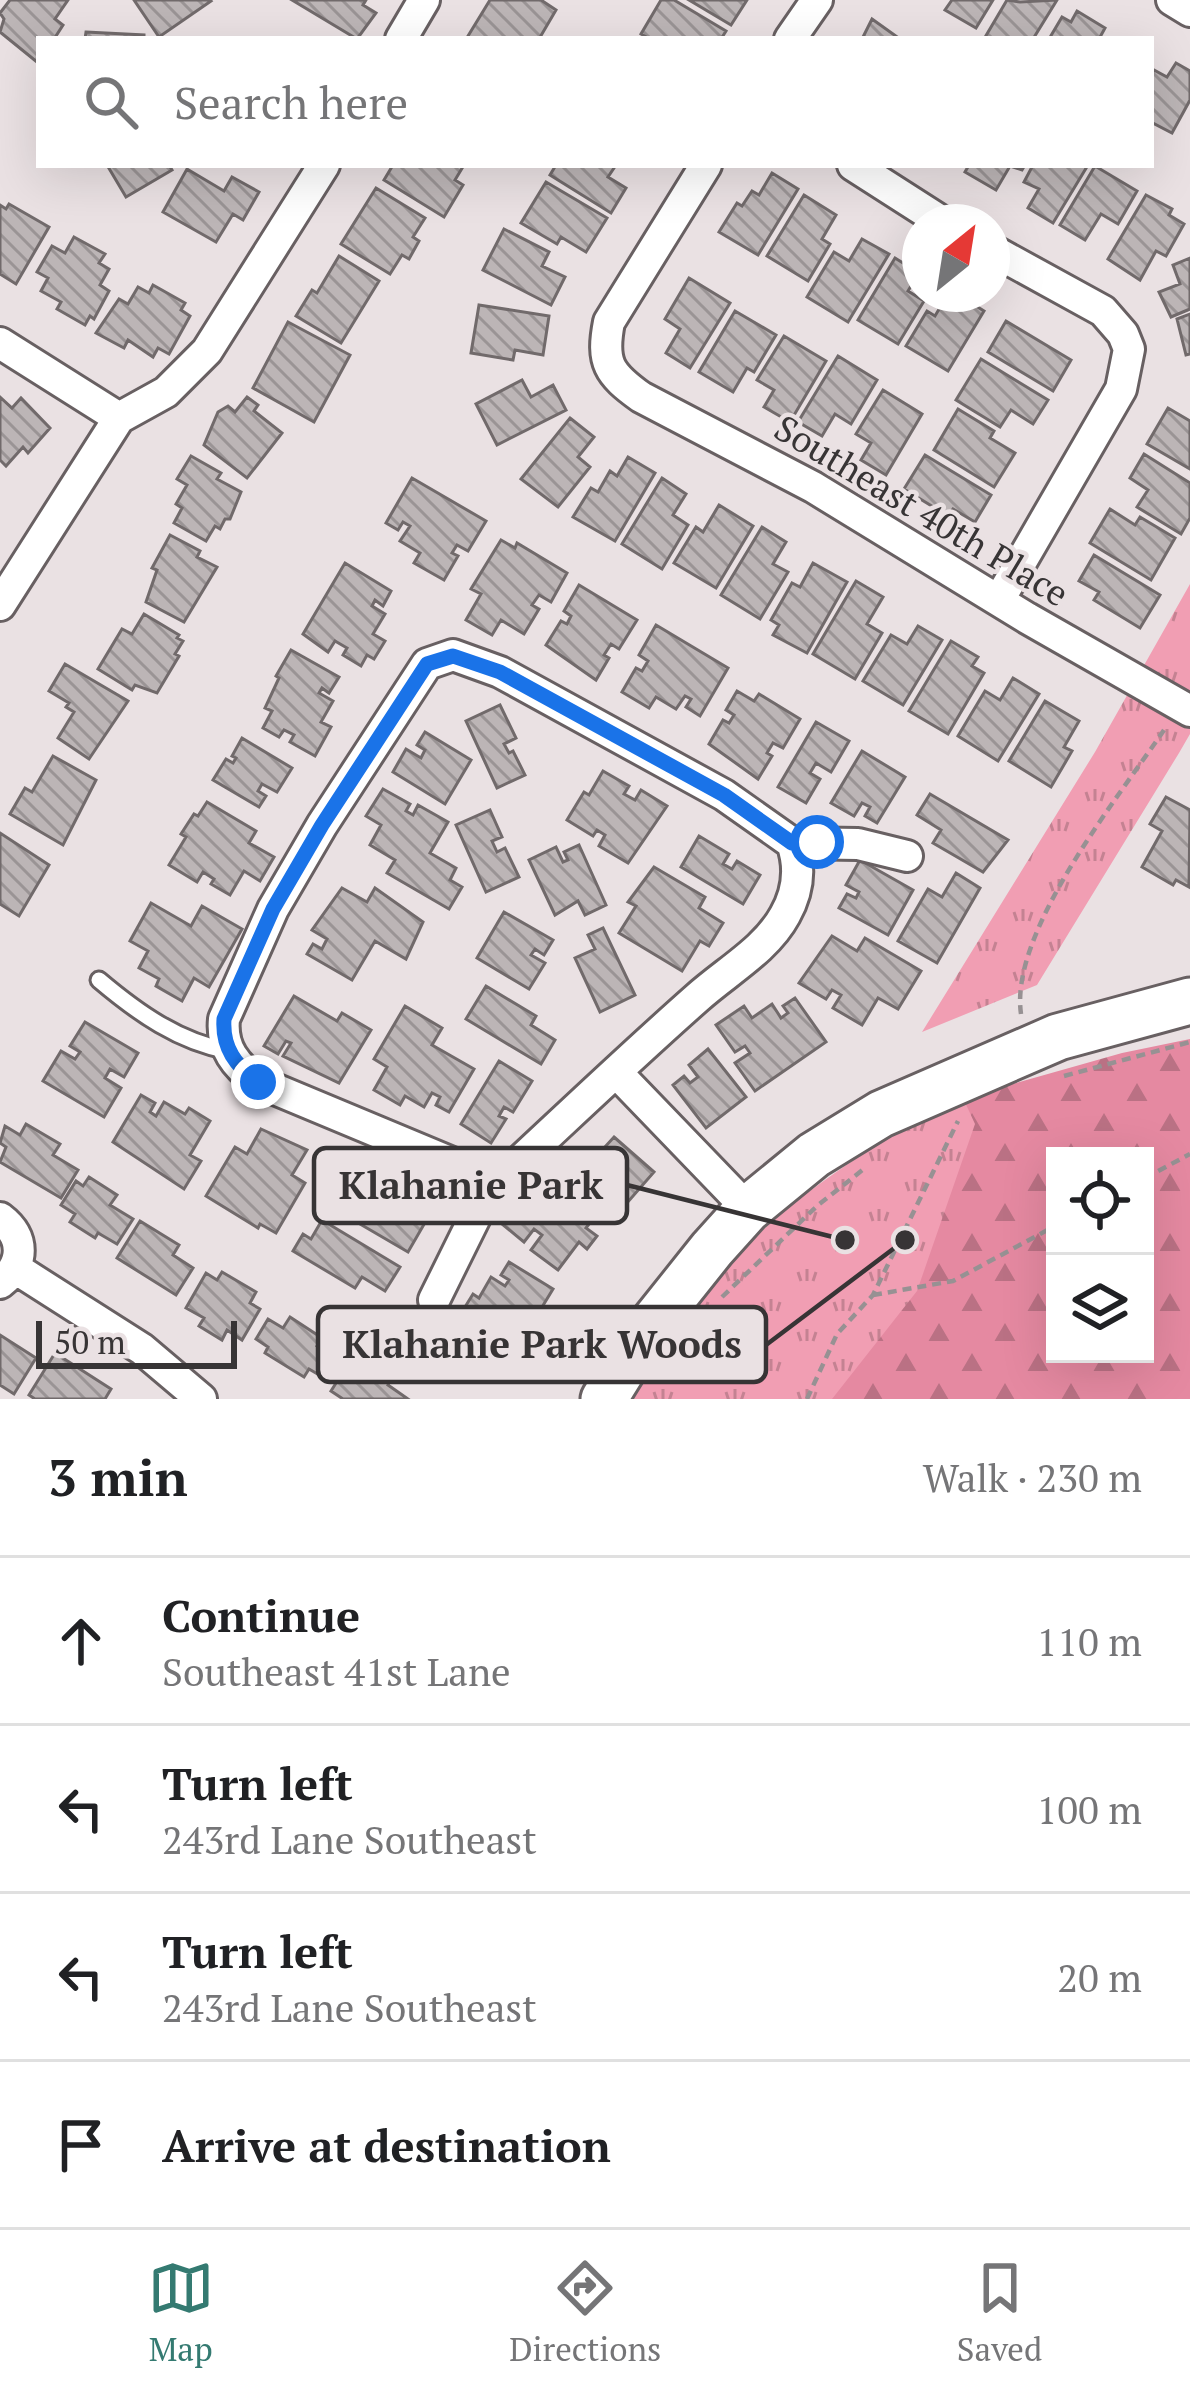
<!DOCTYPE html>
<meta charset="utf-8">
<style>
body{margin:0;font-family:"PT Serif",serif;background:#f6f6f6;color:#202124}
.controls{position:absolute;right:36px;bottom:36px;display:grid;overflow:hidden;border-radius:0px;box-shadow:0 12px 48px #0002}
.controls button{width:108px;height:108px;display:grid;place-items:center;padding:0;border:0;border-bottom:3px solid #e0e0e0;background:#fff;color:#202124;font:60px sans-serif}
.compass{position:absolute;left:902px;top:204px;width:108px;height:108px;border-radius:50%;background:#fff;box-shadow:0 12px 48px #0002;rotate:30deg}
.scale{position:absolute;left:36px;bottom:30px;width:201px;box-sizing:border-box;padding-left:12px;border:6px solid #373435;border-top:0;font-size:33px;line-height:42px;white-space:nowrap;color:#373435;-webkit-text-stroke:9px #eae1e3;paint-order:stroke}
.stop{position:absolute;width:36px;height:36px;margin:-27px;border:9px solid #1a73e8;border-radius:50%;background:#fff}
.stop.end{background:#1a73e8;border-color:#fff;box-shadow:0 3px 12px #0008}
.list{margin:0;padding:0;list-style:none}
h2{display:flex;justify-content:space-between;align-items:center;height:156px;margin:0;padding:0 48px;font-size:51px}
h2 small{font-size:39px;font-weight:400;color:#757577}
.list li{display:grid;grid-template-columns:78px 1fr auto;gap:36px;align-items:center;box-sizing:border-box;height:168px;padding:0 48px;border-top:3px solid #e0e0e0}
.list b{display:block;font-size:45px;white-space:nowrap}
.list p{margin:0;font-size:39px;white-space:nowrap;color:#757577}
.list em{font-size:39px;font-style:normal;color:#757577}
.icon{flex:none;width:66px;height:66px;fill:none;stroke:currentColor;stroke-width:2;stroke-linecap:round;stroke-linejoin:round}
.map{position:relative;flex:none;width:1190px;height:1399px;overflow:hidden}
.search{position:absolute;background:#fff;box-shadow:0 12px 48px #0002;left:36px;right:36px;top:36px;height:132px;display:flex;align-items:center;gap:30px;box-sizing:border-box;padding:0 42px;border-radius:0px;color:#757577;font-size:45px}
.sheet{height:828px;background:#fff}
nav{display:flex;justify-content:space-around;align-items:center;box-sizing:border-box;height:168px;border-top:3px solid #e0e0e0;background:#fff;font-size:33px;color:#757577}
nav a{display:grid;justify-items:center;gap:6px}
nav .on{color:#347a71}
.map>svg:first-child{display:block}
.forest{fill:url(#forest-firs);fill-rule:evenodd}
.park{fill:url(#park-tufts)}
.building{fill:url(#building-back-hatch);stroke:#716a6b;stroke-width:3}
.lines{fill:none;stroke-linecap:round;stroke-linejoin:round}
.lane-casing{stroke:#686062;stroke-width:21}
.street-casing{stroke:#686062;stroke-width:36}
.secondary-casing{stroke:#686062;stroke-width:51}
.path{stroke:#979193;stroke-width:4.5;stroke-dasharray:9 6;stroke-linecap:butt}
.lane{stroke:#fff;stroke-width:15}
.street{stroke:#fff;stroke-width:30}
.secondary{stroke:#fff;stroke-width:45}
.route{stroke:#1a73e8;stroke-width:15}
.labels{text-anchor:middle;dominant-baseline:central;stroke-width:9;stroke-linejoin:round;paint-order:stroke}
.street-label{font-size:36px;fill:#373435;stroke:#eae1e3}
.leader{fill:none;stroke:#373435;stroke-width:4.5}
.callout-dot{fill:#373435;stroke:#eae1e3;stroke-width:4.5}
.callout{fill:#eae1e3;stroke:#373435;stroke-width:4.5}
.callout-label{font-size:39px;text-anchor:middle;font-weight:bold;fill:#373435}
</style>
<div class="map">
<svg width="1190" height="1399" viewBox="0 0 1190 1399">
<defs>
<pattern id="forest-firs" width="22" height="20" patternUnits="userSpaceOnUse" patternTransform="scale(3)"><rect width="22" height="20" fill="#e589a1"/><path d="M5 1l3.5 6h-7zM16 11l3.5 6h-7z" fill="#ba7184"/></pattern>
<pattern id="park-tufts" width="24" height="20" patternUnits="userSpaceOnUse" patternTransform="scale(3)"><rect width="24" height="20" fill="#f19eb3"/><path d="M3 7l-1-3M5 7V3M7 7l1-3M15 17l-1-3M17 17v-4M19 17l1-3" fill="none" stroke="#c48292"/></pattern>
<pattern id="building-back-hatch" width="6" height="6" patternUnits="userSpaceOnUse" patternTransform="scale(3)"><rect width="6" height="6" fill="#bcb5b6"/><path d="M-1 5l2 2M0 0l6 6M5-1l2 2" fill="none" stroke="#9a9495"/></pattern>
</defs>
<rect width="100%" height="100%" fill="#eae1e3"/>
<path class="forest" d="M1190,1039V1399H625L799,1198L963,1098L1122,1053ZM1055,1156H1145V1354H1055Z"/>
<path class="park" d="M1190,584V734L1179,753L1037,985L922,1032L1095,752Z
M963,1098L975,1124L917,1291L832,1399H625C653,1360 678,1315 711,1280C782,1204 870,1143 963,1098Z"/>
<path class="building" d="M10,0H68L55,19L63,25L54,39H39L37,62L0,32L4,19L0,13Z
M134,0H210L211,1L159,37Z
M292,0H366L363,5L376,13L357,39Z
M490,0H541L556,10L539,39H473L468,36Z
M661,0H674L726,31L721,39H650L641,34Z
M689,0H747L731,25Z
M952,0H993L976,28L945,10Z
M1007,0L1020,2L1057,0L1033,39H984Z
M1077,11L1105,28L1099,39H1049L1062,17L1071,22Z
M872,19L900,39H862Z
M86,32L144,35V39H85Z
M1176,63L1190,71V100L1172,133L1151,122V75L1154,70L1167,77Z
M107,165H169L172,170L126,197Z
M393,165H464L455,180L463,185L444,217L384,180Z
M556,165H616L608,177L626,188L611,213L550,175Z
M969,165H1025L1022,170L1010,166L996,190L965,172Z
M1033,165H1088L1053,223L1028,208L1039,189L1024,182Z
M1095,166L1137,191L1118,224L1101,214L1085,240L1060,225Z
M187,169L224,191L232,177L259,192L243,220L233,214L216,242L163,212Z
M772,173L798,189L758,255L719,232L737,203L742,206L752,191L759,195Z
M546,182L607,218L586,252L561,237L557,244L521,223Z
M376,188L425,218L413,237L419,241L409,259L402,255L390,274L341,244Z
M804,195L836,215L822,239L830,244L808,281L767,256Z
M1146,195L1172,209L1169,215L1184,224L1166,256L1156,251L1140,280L1108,259Z
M9,204L49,227L16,284L0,274V205L6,209Z
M504,229L549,252L542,266L565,277L551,305L483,270Z
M74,237L105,254L99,263L109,269L100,285L109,291L94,319L90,316L85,325L57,309L61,302L41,291L48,278L37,272L52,246L65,253Z
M862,239L889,254L848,322L807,297L834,252L849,261Z
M339,256L379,281L341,343L296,316L312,290L317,293Z
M895,258L919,273L908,291L924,301L898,344L858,320Z
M1190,258V309L1171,317L1159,292L1180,284L1173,265Z
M689,278L730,303L690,368L666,353L680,329L665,319Z
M153,285L185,303L181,310L190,316L169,354L158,348L153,357L128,340L124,348L96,333L119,299L128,304L138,287L149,293Z
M948,294H957L984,311L948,371L906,346L927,311L935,316Z
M479,305L549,316L543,355L515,350L513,360L471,353Z
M735,311L776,335L754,372L747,368L733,392L699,372Z
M1190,314V354L1186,355L1177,319Z
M1006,321L1071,360L1053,391L988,352Z
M288,322L350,355L314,422L253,388Z
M784,336L826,361L790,422L764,407L774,390L757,380Z
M838,356L877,380L851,424L835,414L822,436L798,422Z
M981,359L1048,400L1033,424L1011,410L1000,427L956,400Z
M522,380L531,397L553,385L566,410L497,445L476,404Z
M883,390L922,414L886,475L861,460L871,443L856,434Z
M0,397L12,408L21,398L50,428L28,453L23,447L6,466L0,460Z
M247,397L258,405L254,411L282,433L247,478L204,445L218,412L228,406L235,412Z
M1168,408L1190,421V469L1147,444Z
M958,409L994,431L990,438L1015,453L994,487L934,450Z
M570,418L594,437L578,457L590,467L558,507L521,479Z
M1144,454L1190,483V518L1181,534L1137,507L1148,490L1130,478Z
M925,455L991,495L975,522L953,509L948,516L904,489Z
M191,456L221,473L217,479L241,492L230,519H225L220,529L215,526L206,541L174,523L182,508L176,504L187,485L177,479Z
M628,457L655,473L615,541L573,517L591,488L598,492L610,471L617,476Z
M412,478L486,521L468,551L457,545L452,553L458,556L444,580L414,563L420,553L400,541L410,526L403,522L398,530L386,523Z
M662,478L686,494L673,515L688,525L662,569L622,544Z
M719,505L753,526L716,588L674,563L696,527L703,532Z
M1110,509L1135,525L1140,517L1175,538L1151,580L1090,543Z
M762,527L786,542L773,564L788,572L760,619L721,595Z
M170,535L200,551L197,557L217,567L184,622L146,602L157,570L152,568Z
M501,540L515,548L517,543L567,573L551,602L539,595L532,605L539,609L524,634L501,620L492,635L466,620L481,594L471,589Z
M1094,555L1160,595L1140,628L1094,600L1099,592L1079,581Z
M345,563L391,591L383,606L375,600L372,606L385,614L373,634L385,641L374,659L367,655L361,666L343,655L347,648L335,641L328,652L303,634Z
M813,563L847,582L807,653L773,635L779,625L771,620L792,583L800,587Z
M856,581L883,597L867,624L882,633L855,679L813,654Z
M579,585L637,620L619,649L611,644L604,655L609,658L596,680L546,645L561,621L567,624L571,616L564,611Z
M144,614L179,635L177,638L183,641L175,654L179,656L157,693L135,685L132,690L98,669L122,629L132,634Z
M656,625L728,668L700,716L686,707L691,699L685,696L676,709L656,697L649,708L622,692L636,668L642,671L648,661L639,655Z
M918,626L942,640L903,705L863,681L891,635L907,644Z
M951,641L978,657L972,666L984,673L948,734L909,711Z
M291,650L339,677L329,693L322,688L319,693L333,701L321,722L331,727L315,756L290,742L294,735L284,730L279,737L263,728L272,711L265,708L279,678L276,676Z
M65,664L128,701L89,759L58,738L74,712L66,707L69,703L49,691Z
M1013,678L1039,694L998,761L958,736L985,691L1000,700Z
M737,691L754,701L759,694L800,719L783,748L773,743L767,753L772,756L758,779L709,744L723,720L729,723L734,715L726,710Z
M1045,701L1079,721L1064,747L1072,751L1051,787L1009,761Z
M500,705L516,738L504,744L509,753L513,751L525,775L497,788L466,721Z
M816,722L849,741L831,772L816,763L810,773L820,779L806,803L778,787Z
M425,732L471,760L445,804L393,772L406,749L421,758L425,750L417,745Z
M242,738L292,768L277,792L262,784L258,791L266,796L259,807L213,780L226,759L233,763L236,758L232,756Z
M862,751L905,777L877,823L865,816L870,807L862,803L854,816L831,803Z
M53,756L96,780L63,845L10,814L25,788L32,792Z
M603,771L629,786L624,794L635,800L641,790L667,806L628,863L599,846L605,835L597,830L593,836L567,820L584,792L589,795Z
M383,789L410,804L406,811L413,815L418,805L448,822L430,853L456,868L450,880L462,887L449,909L387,873L395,860L370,845L381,825L366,816Z
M930,794L1008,840L983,872L933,843L941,830L917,815Z
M1166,797L1190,810L1189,887L1176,880L1173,885L1142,867L1162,831L1150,824Z
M207,802L256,831L249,843L274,857L260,881L244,871L230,895L211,884L214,879L203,872L197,882L169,865L186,837L181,834L194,814L198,816Z
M490,810L502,837L492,841L497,852L505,848L519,877L486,892L456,825Z
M0,833L49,865L19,916L0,904Z
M699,836L729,854L723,864L732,869L737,861L760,875L743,904L681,867Z
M579,845L606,905L585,915L578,901L555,915L529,860L556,847L563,862L568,860L564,852Z
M860,860L913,890L888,935L839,908L847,894L856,898L859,892L846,885Z
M654,867L705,897L699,908L723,923L709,946L700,941L682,971L619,933L636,906L628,902Z
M956,873L980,888L937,963L898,941L928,889L942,897Z
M342,888L367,902L375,888L423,922L406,959L375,941L352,980L307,954L313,944L322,949L327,939L312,930Z
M151,903L191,926L202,906L242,929L209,987L194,978L182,1001L156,986L159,979L139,968L148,951L130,941Z
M504,912L553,940L544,955L535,949L531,955L545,963L529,989L477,958Z
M603,928L635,995L600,1012L575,958L595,949L588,935Z
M832,936L857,951L865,938L921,971L898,1009L878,998L862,1025L833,1008L841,995L832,990L826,999L799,983Z
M486,986L536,1016L531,1025L555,1040L541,1064L466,1019Z
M294,996L337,1021L342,1013L371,1030L339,1083L283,1056L291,1043L286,1041L278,1054L264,1046Z
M795,998L826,1042L755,1091L735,1063L750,1053L745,1046L735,1052L716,1025L744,1006L752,1018L772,1004L781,1018L788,1013L783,1006Z
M405,1006L442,1028L432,1045L474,1069L449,1112L436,1105L440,1097L432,1093L424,1107L405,1096L400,1105L374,1090L387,1067L374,1059Z
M85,1022L138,1053L124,1077L110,1069L105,1078L121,1088L104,1117L43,1081L61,1051L75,1059L80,1052L70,1046Z
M708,1049L746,1097L706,1128L673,1085L684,1076L690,1083L698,1077L689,1065Z
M499,1061L532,1081L513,1112L504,1107L499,1116L506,1119L491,1143L461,1124Z
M141,1095L155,1103L150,1112L156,1116L164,1102L185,1114L189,1108L210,1121L190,1155L201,1161L184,1189L113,1142Z
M26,1124L60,1144L53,1155L78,1170L61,1198L0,1162L6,1147L0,1143L5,1126L20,1135Z
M261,1129L307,1150L292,1175L305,1183L276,1233L260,1224L258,1228L206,1196L235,1147L247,1154Z
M614,1137L654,1172L620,1211L574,1171L593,1150L605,1161L610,1155L603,1149Z
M348,1161L361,1168L356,1177L362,1180L370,1165L392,1178L395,1174L420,1189L412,1203L417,1206L421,1199L434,1207L408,1252L324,1203Z
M89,1177L117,1195L110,1205L133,1219L117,1244L98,1233L95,1238L70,1222L75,1214L61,1205L76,1181L83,1186Z
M548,1179L572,1197L565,1206L573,1212L582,1201L598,1212L586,1228L597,1236L587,1249L579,1242L558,1270L531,1250L542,1235L534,1229L524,1242L502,1224L524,1195L531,1201Z
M322,1220L400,1267L385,1291L362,1277L355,1288L293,1251L303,1234L311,1239Z
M140,1221L179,1245L173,1255L193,1268L176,1295L117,1258Z
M509,1262L553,1289L502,1373L460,1346L471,1328L457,1320L473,1294L479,1298L491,1277L505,1286L509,1280L501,1275Z
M222,1272L256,1292L250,1303L260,1309L242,1340L227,1330L222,1340L199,1326L204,1318L186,1308L206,1273L217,1280Z
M290,1317L322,1338L317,1346L338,1359L326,1379L309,1369L304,1377L265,1353L268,1347L256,1339L268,1319L283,1328Z
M0,1335L36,1358L14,1394L0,1385Z
M55,1353L111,1389L105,1399H35L29,1395Z
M361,1354L394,1375L388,1385L408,1399H343L331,1391L350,1361L355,1365Z"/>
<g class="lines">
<g class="lane-casing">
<path id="lane" d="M99,980C138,1013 179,1042 229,1051"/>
</g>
<g class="street-casing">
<path id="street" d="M1172,0L1190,11
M401,39L424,0
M790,39L817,0
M706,165L609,322C601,363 609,374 641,397L813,487L1027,618L1190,711
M853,165L942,222
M992,250L1103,311L1123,334L1129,349L1121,389L999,600
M0,343L119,418
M0,605L119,418L166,392L207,351L324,165
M616,1072L748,1209
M481,1175L258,1082C236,1066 221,1048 224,1019L273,909L322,825L427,664L453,655L500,672L724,795L792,843L858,844L907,856
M0,1218C25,1237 25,1264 0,1283
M15,1268L142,1349L201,1399
M434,1300L481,1205V1175L519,1162C578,1107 637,1051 697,998C727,971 766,950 785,915C798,892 801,868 792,843"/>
</g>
<g class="secondary-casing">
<path id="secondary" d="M604,1399L645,1333L712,1249L748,1209L814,1155L881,1114L1058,1037L1190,1001"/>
</g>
<path class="path" d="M1021,1014C1009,932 1118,798 1164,730
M1064,1076L1190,1042
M1145,1178L1190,1154
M873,1295L953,1281L1055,1226
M722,1297L817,1206L865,1168
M807,1399L837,1334L873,1295L958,1121"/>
<use href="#lane" class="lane"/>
<use href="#street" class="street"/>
<use href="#secondary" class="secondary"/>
</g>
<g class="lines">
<path class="route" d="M258,1082C236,1066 222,1048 224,1019L273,909L322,825L427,664L453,656L500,672L724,795L792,843L817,842"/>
</g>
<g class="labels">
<g class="street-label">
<text transform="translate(922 510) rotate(31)">Southeast 40th Place</text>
</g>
</g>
<path class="leader" d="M845 1240L627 1185M905 1240L766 1345"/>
<g class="callout-dot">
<circle cx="845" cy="1240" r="12"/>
<circle cx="905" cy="1240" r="12"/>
</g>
<g class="callout">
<rect x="314" y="1148" width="313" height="75" rx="12"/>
<rect x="318" y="1307" width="448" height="75" rx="12"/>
</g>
<g class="callout-label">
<text x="471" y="1199">Klahanie Park</text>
<text x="542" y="1358">Klahanie Park Woods</text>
</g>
</svg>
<div class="controls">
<button><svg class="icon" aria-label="locate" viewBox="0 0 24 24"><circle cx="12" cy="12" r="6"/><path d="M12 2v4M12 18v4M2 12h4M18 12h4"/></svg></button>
<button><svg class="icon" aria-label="layers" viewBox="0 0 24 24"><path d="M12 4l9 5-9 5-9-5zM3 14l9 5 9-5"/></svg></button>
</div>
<svg class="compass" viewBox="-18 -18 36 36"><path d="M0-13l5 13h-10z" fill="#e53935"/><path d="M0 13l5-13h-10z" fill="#757577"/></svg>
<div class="scale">50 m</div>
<div class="stop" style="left:817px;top:842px"></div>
<div class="stop end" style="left:258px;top:1082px"></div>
<div class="search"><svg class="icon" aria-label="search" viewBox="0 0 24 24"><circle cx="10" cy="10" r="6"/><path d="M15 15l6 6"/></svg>Search here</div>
</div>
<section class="sheet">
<h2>3 min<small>Walk · 230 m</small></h2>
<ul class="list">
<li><svg class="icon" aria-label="ahead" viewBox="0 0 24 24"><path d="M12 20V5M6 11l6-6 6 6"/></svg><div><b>Continue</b><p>Southeast 41st Lane</p></div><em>110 m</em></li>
<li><svg class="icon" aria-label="left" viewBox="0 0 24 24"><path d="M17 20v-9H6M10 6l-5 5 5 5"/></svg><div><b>Turn left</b><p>243rd Lane Southeast</p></div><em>100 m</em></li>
<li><svg class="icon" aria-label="left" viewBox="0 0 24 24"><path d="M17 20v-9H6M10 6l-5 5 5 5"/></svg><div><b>Turn left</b><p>243rd Lane Southeast</p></div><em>20 m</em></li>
<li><svg class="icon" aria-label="arrive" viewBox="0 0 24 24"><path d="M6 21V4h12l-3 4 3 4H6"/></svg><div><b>Arrive at destination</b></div></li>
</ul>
</section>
<nav>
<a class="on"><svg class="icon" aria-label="map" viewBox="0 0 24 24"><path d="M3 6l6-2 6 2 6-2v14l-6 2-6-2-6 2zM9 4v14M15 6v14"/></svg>Map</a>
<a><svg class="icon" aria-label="directions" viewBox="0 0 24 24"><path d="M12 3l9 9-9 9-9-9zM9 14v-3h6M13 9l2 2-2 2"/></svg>Directions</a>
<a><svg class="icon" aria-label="saved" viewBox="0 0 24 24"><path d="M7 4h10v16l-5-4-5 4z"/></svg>Saved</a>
</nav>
